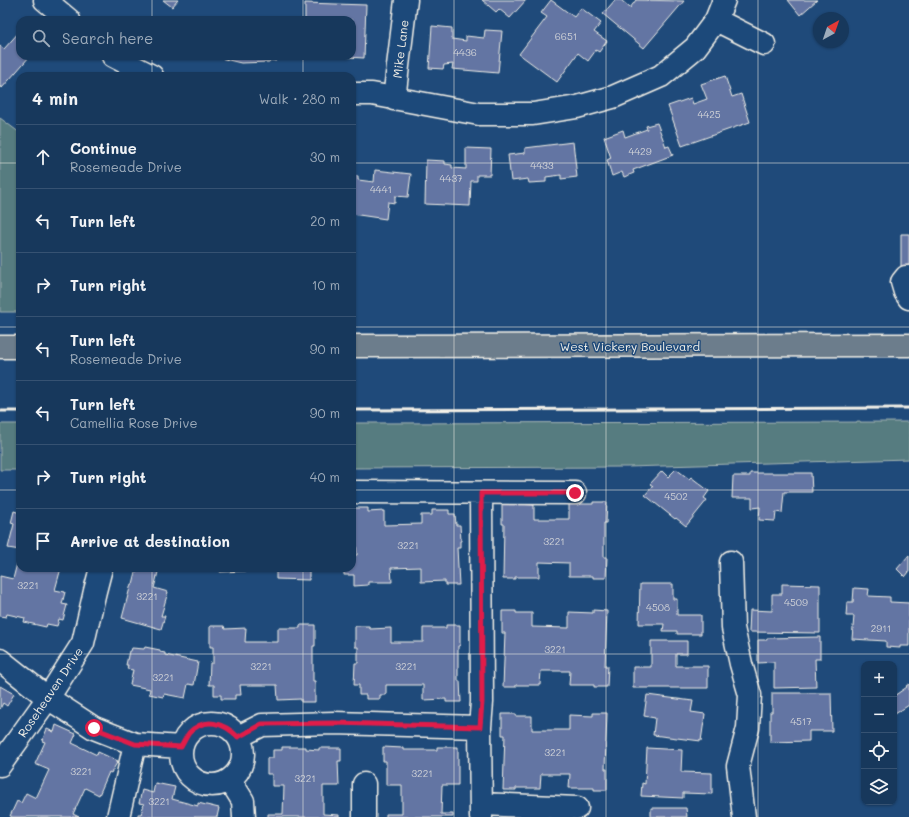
<!DOCTYPE html>
<meta charset="utf-8">
<style>
body{margin:0;font-family:Mali,sans-serif;background:#203f62;color:#f1f3f6}
.controls{position:absolute;right:12px;bottom:12px;display:grid;overflow:hidden;border-radius:8px;box-shadow:0 1px 3px #0004}
.controls button{width:36px;height:36px;display:grid;place-items:center;padding:0;border:0;border-bottom:1px solid #365272;background:#17385c;color:#f1f3f6;font:20px sans-serif}
.compass{position:absolute;left:813px;top:12px;width:36px;height:36px;border-radius:50%;background:#17385c;box-shadow:0 1px 3px #0004;rotate:40deg}
.stop{position:absolute;width:12px;height:12px;margin:-9px;border:3px solid #e11d48;border-radius:50%;background:#fff}
.stop.end{background:#e11d48;border-color:#fff;box-shadow:0 1px 4px #0008}
.list{margin:0;padding:0;list-style:none}
h2{display:flex;justify-content:space-between;align-items:center;height:52px;margin:0;padding:0 16px;font-size:17px}
h2 small{font-size:13px;font-weight:400;color:#9eacbb}
.list li{display:grid;grid-template-columns:26px 1fr auto;gap:12px;align-items:center;box-sizing:border-box;height:64px;padding:0 16px;border-top:1px solid #365272}
.list b{display:block;font-size:15px;white-space:nowrap}
.list p{margin:0;font-size:13px;white-space:nowrap;color:#9eacbb}
.list em{font-size:13px;font-style:normal;color:#9eacbb}
.icon{flex:none;width:22px;height:22px;fill:none;stroke:currentColor;stroke-width:2;stroke-linecap:round;stroke-linejoin:round}
.map{position:relative;flex:none;width:909px;height:817px;overflow:hidden}
.search{position:absolute;background:#17385c;box-shadow:0 1px 3px #0004;left:16px;top:16px;width:340px;height:44px;display:flex;align-items:center;gap:10px;box-sizing:border-box;padding:0 14px;border-radius:12px;color:#9eacbb;font-size:15px}
.panel{position:absolute;background:#17385c;box-shadow:0 1px 3px #0004;left:16px;top:72px;width:340px;height:500px;border-radius:12px}
.map>svg:first-child{display:block}
.green{fill:#577b80;stroke:#a6b6b4}
.building{fill:#6374a3;stroke:#f4f1e8}
.lines{fill:none;stroke-linecap:round;stroke-linejoin:round}
.minor-casing{stroke:#f4f1e8;stroke-width:25}
.major-casing{stroke:#f4f1e8;stroke-width:25}
.minor{stroke:#1f4a7a;stroke-width:22}
.major{stroke:#6c7d8c;stroke-width:22}
.rail{stroke:#f4f1e8;stroke-width:3}
.route{stroke:#e11d48;stroke-width:5}
.grid{fill:none;stroke:#f4f1e8;stroke-width:1;stroke-opacity:0.55}
.labels{text-anchor:middle;dominant-baseline:central;stroke-width:3;stroke-linejoin:round;paint-order:stroke}
.number-label{font-size:10px;fill:#d0d2d7}
.street-label{font-size:12px;fill:#f4f1e8;stroke:#1f4a7a}
</style>
<div class="map">
<svg width="909" height="817" viewBox="0 0 909 817">
<rect width="100%" height="100%" fill="#1f4a7a"/>
<filter id="ink" filterUnits="userSpaceOnUse"><feTurbulence type="fractalNoise" baseFrequency=".025" numOctaves="2"/><feDisplacementMap in="SourceGraphic" scale="8" xChannelSelector="R" yChannelSelector="G"/><feConvolveMatrix kernelMatrix="1 2 1 2 8 2 1 2 1" color-interpolation-filters="sRGB"/></filter>
<g filter="url(#ink)">
<path class="green" d="M0,118L20,133V312H0Z
M909,422V459L627,467L352,468V423Z
M0,424H20V470H0Z"/>
<path class="building" d="M163,0H178L172,7Z
M482,0H526L510,18L499,9L496,12Z
M551,0L574,17L581,8L601,23L594,32L607,41L599,52L596,50L588,61L578,53L557,82L519,54L547,17L541,13Z
M615,0H621L630,8L636,0L684,1L644,48L603,14Z
M788,0H817L800,15Z
M305,3L366,5L364,58L346,57V56H352V20H305Z
M432,26L452,28V39L466,41V36L484,38L485,30L502,31L498,73L452,69L453,64L444,65L443,69L429,68Z
M20,31V56H30L2,88L0,86V46L4,49Z
M212,56H278V57H277L276,61L270,60L269,62L241,63Z
M725,76L732,97L741,94L750,122L682,146L668,106L691,98L693,104L707,99L701,84Z
M657,123L666,147L669,146L673,155L633,170L634,173L624,177L622,172L612,176L607,160L611,158L604,137L623,130L625,137L647,129L646,126Z
M573,142L577,177L561,179V175L546,177V182L529,183L528,179L511,181L508,155L525,153V148Z
M466,148L491,149L490,175H477V181H471L470,206L425,204L426,160L445,161V164L452,165V168L466,169Z
M375,170L411,174L408,197L395,196V203L388,202L386,219L352,214V175L358,176V180L374,182Z
M901,234H909V267H901Z
M676,469L689,479L691,477L709,491L704,498L707,500L686,526L676,518L675,519L645,495L653,486L650,484L662,471L668,477Z
M750,473H811L812,492H784L782,513L776,512L775,521L759,520L760,507L752,508V498H732L733,476H750Z
M502,501L516,502V504L534,505V519H569V504H593V502H607L606,523H604V557H607L606,578H593V576H569V563L539,562V577H515V579H503L504,524H502Z
M354,508H368V512L384,511V525L421,524V515H432V510H449V514H455L456,525H460L461,541H460V548H457L459,585H445V581L421,582V567L391,568L392,582H368V585L354,586V575H344V568H352V555H357L356,538H352V518H354Z
M14,511L20,513V550L8,548L14,524L11,523Z
M20,552V568H61L55,590L65,592L62,604L67,605L63,620L59,619L57,626L47,624L46,627L24,622L25,618L7,614L6,617L0,616V576L13,579Z
M909,555V572L905,577L897,569Z
M137,568H159L154,588L168,592L161,616H165L161,629L122,618L131,584H133Z
M220,568H247V571L220,572Z
M276,568H309V580L276,579Z
M640,584H673V599H677V615H701V634H677V631H663L664,624H639Z
M782,584L820,585V633L749,632L750,610L772,611V594H782Z
M854,588L869,589L868,596L890,597V602L909,603V646H900V648L886,647V641L852,639L854,616H846L847,602H853Z
M593,610L607,611L605,666H608L607,687H594V685H569L570,671H541L540,685H516V687H503L505,633H502V611H516V613H532V627L569,628V612L593,613Z
M300,625H315V646H313V681H315V702H301V699L278,700L277,685H240L241,695H235V699H221V695H214V685H209L210,663H213V647H210V626H224L225,629L246,628L245,642H278V628H300Z
M446,625H460V646H458V681H460L461,702H446V699L423,700V685H386V695H380V699H366V695H359V685H354L355,663H358V647H355V626H369L370,629L391,628V642H423V628H446Z
M820,637V659H815L816,687L774,688V662L758,663V640H767V638Z
M651,641H687V654H676V666H708V688H633V667H651Z
M145,647L160,650V652L165,653V655L198,662L194,685L188,684L185,698L164,694L163,697L149,694L150,689L130,685L133,670L127,669L128,665H126L129,651H131L132,648L144,649Z
M909,684V705L895,714L894,712V696L907,687L906,686Z
M0,686L14,694L7,706L3,703L0,709Z
M772,693H831L832,731H809V741L770,742V712H772Z
M647,695L693,701L691,712L705,714L701,741L653,735L655,718L644,716Z
M593,713H607L605,769H607V790H594V788H569L570,774H541L540,788H516V790H503L505,735H502V714H516V716H532V730H569V715L593,716Z
M56,725L76,734L72,743L97,755L98,752L118,761L111,773L109,772L99,795L85,788L73,814L79,817H13L10,816L17,801L21,803L26,793L36,798L49,770L35,764L45,742L42,741L47,729L54,732Z
M282,747H306V749L319,750V748H341V761H338L339,786H323V814L339,815V817H268V814H283L284,786H272V774H267V758H273V750H282Z
M383,747L403,748V750H437V747H458V785H442L441,814H453V817H386V814H402V785H386V761H383Z
M647,748L682,750L681,772L712,773V794L683,793V798L641,796L642,783L645,784Z
M155,783L175,787L172,799L198,806V803L219,808L217,817H138V814H141L144,804L139,803L142,790L153,793Z
M651,808H686L687,817H651Z"/>
<g class="lines">
<g class="minor-casing">
<path id="minor" d="M45,0L69,20
M716,20L764,44
M113,56L152,76
M352,94H372L479,114H533L577,107L613,97L661,76L695,48L716,20L724,0
M394,99L406,0
M909,277H906L902,282L905,292L909,298
M352,492L575,493
M481,493L482,702L480,727L481,817
M731,562L733,628L741,664L750,695L748,728L738,766L744,817
M0,660L48,698L94,728L135,744L181,747
M181 754a31 31 0 1 1 62 0a31 31 0 1 1-62 0Z
M238,737L262,725L334,723L480,727
M0,765L48,698L83,643L95,591L101,568
M230,780L243,801L244,817
M482,804L577,808
M118,817L135,744
M364,817V784"/>
</g>
<g class="major-casing">
<path id="major" d="M352,346L909,345
M0,347H20"/>
</g>
<use href="#minor" class="minor"/>
<use href="#major" class="major"/>
<path class="rail" d="M352,410L909,408
M0,411H20"/>
</g>
</g>
<g class="lines" filter="url(#ink)">
<path class="route" d="M94,728L135,744L181,747C184,742 186,737 189,733C205,716 224,723 238,737L262,724L334,723L480,727L482,702L481,493H575"/>
</g>
<path class="grid" d="M152,0V20M303,0V20M454,0V817M606,0V817M758,0V817M152,56V76M303,56V76M0,163H20M352,163H909M0,327H20M352,327H909M0,490H20M352,490H909M152,568V817M303,568V817M0,654H909"/>
<g class="labels">
<g class="number-label">
<text x="566" y="36">6651</text>
<text x="465" y="52">4436</text>
<text x="709" y="114">4425</text>
<text x="640" y="151">4429</text>
<text x="542" y="165">4433</text>
<text x="451" y="178">4437</text>
<text x="381" y="189">4441</text>
<text x="676" y="496">4502</text>
<text x="554" y="541">3221</text>
<text x="408" y="545">3221</text>
<text x="28" y="585">3221</text>
<text x="147" y="596">3221</text>
<text x="796" y="602">4509</text>
<text x="658" y="607">4508</text>
<text x="881" y="628">2911</text>
<text x="555" y="649">3221</text>
<text x="261" y="666">3221</text>
<text x="406" y="666">3221</text>
<text x="163" y="677">3221</text>
<text x="801" y="721">4517</text>
<text x="555" y="752">3221</text>
<text x="81" y="771">3221</text>
<text x="422" y="773">3221</text>
<text x="305" y="778">3221</text>
<text x="159" y="801">3221</text>
</g>
<g class="street-label">
<text transform="translate(400 49) rotate(-83)">Mike Lane</text>
<text x="630" y="346">West Vickery Boulevard</text>
<text transform="translate(50 692) rotate(-56)">Roseheaven Drive</text>
</g>
</g>
</svg>
<div class="controls">
<button>+</button>
<button>−</button>
<button><svg class="icon" aria-label="locate" viewBox="0 0 24 24"><circle cx="12" cy="12" r="6"/><path d="M12 2v4M12 18v4M2 12h4M18 12h4"/></svg></button>
<button><svg class="icon" aria-label="layers" viewBox="0 0 24 24"><path d="M12 4l9 5-9 5-9-5zM3 14l9 5 9-5"/></svg></button>
</div>
<svg class="compass" viewBox="-18 -18 36 36"><path d="M0-13l5 13h-10z" fill="#e53935"/><path d="M0 13l5-13h-10z" fill="#9eacbb"/></svg>
<div class="stop" style="left:94px;top:728px"></div>
<div class="stop end" style="left:575px;top:493px"></div>
<div class="search"><svg class="icon" aria-label="search" viewBox="0 0 24 24"><circle cx="10" cy="10" r="6"/><path d="M15 15l6 6"/></svg>Search here</div>
<section class="panel">
<h2>4 min<small>Walk · 280 m</small></h2>
<ul class="list">
<li><svg class="icon" aria-label="ahead" viewBox="0 0 24 24"><path d="M12 20V5M6 11l6-6 6 6"/></svg><div><b>Continue</b><p>Rosemeade Drive</p></div><em>30 m</em></li>
<li><svg class="icon" aria-label="left" viewBox="0 0 24 24"><path d="M17 20v-9H6M10 6l-5 5 5 5"/></svg><div><b>Turn left</b></div><em>20 m</em></li>
<li><svg class="icon" aria-label="right" viewBox="0 0 24 24"><path d="M7 20v-9h11M14 6l5 5-5 5"/></svg><div><b>Turn right</b></div><em>10 m</em></li>
<li><svg class="icon" aria-label="left" viewBox="0 0 24 24"><path d="M17 20v-9H6M10 6l-5 5 5 5"/></svg><div><b>Turn left</b><p>Rosemeade Drive</p></div><em>90 m</em></li>
<li><svg class="icon" aria-label="left" viewBox="0 0 24 24"><path d="M17 20v-9H6M10 6l-5 5 5 5"/></svg><div><b>Turn left</b><p>Camellia Rose Drive</p></div><em>90 m</em></li>
<li><svg class="icon" aria-label="right" viewBox="0 0 24 24"><path d="M7 20v-9h11M14 6l5 5-5 5"/></svg><div><b>Turn right</b></div><em>40 m</em></li>
<li><svg class="icon" aria-label="arrive" viewBox="0 0 24 24"><path d="M6 21V4h12l-3 4 3 4H6"/></svg><div><b>Arrive at destination</b></div></li>
</ul>
</section>
</div>
